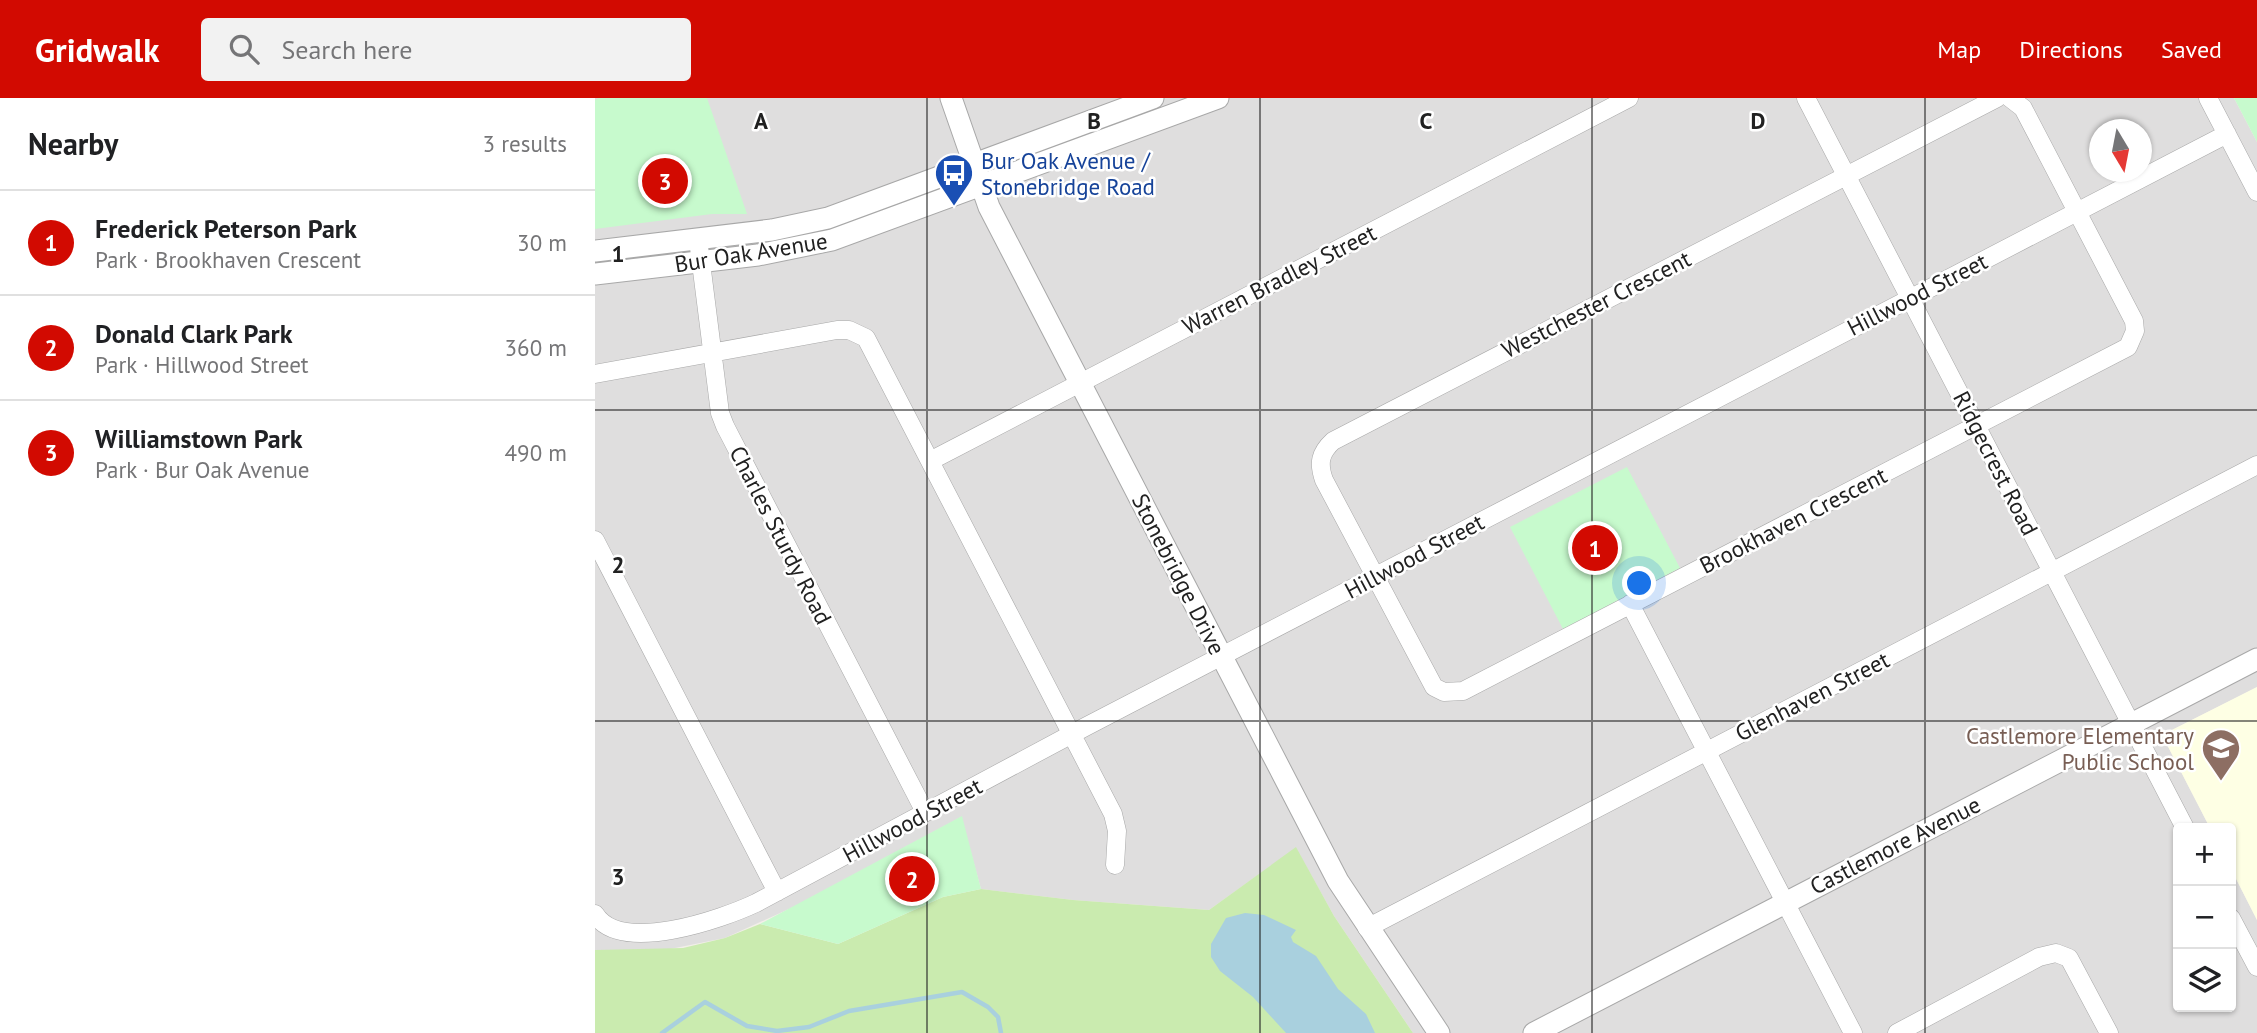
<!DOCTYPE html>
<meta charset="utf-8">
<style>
body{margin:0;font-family:"PT Sans",sans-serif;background:#f2f2f2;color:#202124}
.controls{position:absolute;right:21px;bottom:21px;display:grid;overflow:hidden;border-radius:7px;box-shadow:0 2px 5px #0004}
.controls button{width:63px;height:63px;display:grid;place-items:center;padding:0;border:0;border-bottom:2px solid #e0e0e0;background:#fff;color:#202124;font:35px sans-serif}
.compass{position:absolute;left:1494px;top:21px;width:63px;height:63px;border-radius:50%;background:#fff;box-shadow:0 2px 5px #0004;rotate:170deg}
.you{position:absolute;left:1045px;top:486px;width:24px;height:24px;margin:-18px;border:5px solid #fff;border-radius:50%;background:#1a73e8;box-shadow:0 0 0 10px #1a73e833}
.badge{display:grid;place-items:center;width:46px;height:46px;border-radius:50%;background:#d20a01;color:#fff;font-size:23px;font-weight:700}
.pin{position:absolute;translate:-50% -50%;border:4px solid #fff;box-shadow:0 2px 7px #0006}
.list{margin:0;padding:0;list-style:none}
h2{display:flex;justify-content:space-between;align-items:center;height:91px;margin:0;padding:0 28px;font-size:30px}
h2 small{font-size:23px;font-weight:400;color:#757577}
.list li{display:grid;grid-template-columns:46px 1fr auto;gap:21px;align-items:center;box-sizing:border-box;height:105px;padding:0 28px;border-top:2px solid #e0e0e0}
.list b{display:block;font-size:26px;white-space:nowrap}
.list p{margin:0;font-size:23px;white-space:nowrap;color:#757577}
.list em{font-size:23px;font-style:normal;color:#757577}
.icon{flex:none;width:38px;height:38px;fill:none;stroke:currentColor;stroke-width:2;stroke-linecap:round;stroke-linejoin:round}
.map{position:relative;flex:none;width:1662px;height:935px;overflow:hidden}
header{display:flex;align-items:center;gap:42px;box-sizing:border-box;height:98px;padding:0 35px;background:#d20a01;color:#fff}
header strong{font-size:33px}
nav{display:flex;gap:38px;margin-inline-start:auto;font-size:24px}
.search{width:490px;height:63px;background:#f2f2f2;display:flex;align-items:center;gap:18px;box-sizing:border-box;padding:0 24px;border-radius:7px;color:#757577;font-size:26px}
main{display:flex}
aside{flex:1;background:#fff}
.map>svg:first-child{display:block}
.residential{fill:#dfdede;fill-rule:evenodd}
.education{fill:#feffe4}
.grass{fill:#caebaf}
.park{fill:#c7facd}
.water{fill:#a9d0de}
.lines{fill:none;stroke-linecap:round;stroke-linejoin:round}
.stream{stroke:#a9d0de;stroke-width:4.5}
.minor-casing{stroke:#a8a8a8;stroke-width:19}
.tertiary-casing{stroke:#a8a8a8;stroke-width:23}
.minor{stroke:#fff;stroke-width:18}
.tertiary{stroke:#fff;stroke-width:21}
.grid{fill:none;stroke:#212121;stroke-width:2;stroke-opacity:0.55}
.labels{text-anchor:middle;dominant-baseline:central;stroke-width:5;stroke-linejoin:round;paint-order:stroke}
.transit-label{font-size:23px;fill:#164399;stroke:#fff;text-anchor:start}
.street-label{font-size:23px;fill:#212121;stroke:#fff}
.education-label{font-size:23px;fill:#785e54;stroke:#fff;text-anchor:end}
.grid-label{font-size:23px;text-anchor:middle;font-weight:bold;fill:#212121;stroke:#fff;stroke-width:5;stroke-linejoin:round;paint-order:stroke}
</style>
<header>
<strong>Gridwalk</strong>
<div class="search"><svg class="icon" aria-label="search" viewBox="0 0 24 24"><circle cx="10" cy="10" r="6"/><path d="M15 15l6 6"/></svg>Search here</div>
<nav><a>Map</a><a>Directions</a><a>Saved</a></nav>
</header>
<main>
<aside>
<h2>Nearby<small>3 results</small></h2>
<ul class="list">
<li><span class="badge">1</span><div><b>Frederick Peterson Park</b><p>Park · Brookhaven Crescent</p></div><em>30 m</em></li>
<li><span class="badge">2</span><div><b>Donald Clark Park</b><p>Park · Hillwood Street</p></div><em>360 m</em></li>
<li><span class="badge">3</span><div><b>Williamstown Park</b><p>Park · Bur Oak Avenue</p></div><em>490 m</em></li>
</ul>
</aside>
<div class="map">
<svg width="1662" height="935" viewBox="0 0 1662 935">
<rect width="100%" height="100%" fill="#f2efe8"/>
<path class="residential" d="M0,0H1639L1662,44V589L1567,637L1615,730H1583V909H1636V771L1662,822V935H818L739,818L701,750L614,812L478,802L386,791L366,719L205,806L130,840L65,853L0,852ZM1504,32H1546V74H1504Z"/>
<path class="education" d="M1662,589V822L1636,771V730H1615L1567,637Z"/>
<path class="grass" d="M701,749L739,818L818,935H0V852L88,850L130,840L165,826L243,846L348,799L386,791L478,802L614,812Z"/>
<path class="park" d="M4,0H112L152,116H117L0,131V2Z
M1639,0H1662V44Z
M1032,369L1085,470L968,531L915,429Z
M367,718L386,791L348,799L243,846L165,826Z"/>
<path class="water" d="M650,815L669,817L701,832L696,839L698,844L721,858L743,891L771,916L780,935H691L658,899L625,873L616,859V846L631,820Z"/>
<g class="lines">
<path class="stream" d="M67,935L110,904L152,928L182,933L214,929L254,913L367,894L393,909L403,919L406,935"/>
<g class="minor-casing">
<path id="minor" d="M1211,0L1590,730
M1402,0L738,343C725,355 723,365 729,382L839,589L849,594L868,593L1533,249L1540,233L1539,223L1428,10L1415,0
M1613,0L1662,94
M103,141L125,315L130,328L330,714
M0,276L242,232H254L271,240L518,716L522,733L520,767
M335,363L1034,0
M0,442L182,794
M1035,506L1258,935
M0,816C25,857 127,821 161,805L492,628L1632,36
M1636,820L1662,869
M772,830L1662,367
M1302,935L1444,859L1461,855L1474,860L1514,935"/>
</g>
<g class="tertiary-casing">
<path id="tertiary" d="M356,0L394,109L743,783L844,935
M0,153L177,132L233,120L558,0
M0,176L163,157L237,142L623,0
M939,935L1662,561"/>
</g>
<use href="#minor" class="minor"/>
<use href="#tertiary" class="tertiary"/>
</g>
<path class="grid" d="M332,0V935M665,0V935M997,0V935M1330,0V935M0,312H1662M0,623H1662"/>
<defs>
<g id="bus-pin" transform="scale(2.0125)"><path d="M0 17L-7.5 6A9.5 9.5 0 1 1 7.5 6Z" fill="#1a4fb4" stroke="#fff"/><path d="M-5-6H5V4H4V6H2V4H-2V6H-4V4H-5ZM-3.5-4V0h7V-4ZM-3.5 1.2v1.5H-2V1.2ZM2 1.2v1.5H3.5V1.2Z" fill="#fff"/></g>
<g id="school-pin" transform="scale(2.0125)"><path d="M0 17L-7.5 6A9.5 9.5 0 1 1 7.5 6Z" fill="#8d6e63" stroke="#fff"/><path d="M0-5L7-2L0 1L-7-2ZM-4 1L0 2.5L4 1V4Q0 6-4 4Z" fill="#fff"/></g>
</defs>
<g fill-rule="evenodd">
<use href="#bus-pin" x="359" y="75"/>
<use href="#school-pin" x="1626" y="650"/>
</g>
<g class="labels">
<g class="transit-label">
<text x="386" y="62">Bur Oak Avenue /<tspan x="386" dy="26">Stonebridge Road</tspan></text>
</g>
<g class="street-label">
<text transform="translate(156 154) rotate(-9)">Bur Oak Avenue</text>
<text transform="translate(684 181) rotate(-27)">Warren Bradley Street</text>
<text transform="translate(1322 196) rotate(-27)">Hillwood Street</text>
<text transform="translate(1001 206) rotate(-27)">Westchester Crescent</text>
<text transform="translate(1401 365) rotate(63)">Ridgecrest Road</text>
<text transform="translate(1198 422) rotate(-27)">Brookhaven Crescent</text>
<text transform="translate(186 437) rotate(63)">Charles Sturdy Road</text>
<text transform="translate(819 458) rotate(-28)">Hillwood Street</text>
<text transform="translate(584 476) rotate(63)">Stonebridge Drive</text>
<text transform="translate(1217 598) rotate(-27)">Glenhaven Street</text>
<text transform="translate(317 722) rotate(-28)">Hillwood Street</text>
<text transform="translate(1300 747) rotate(-27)">Castlemore Avenue</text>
</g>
<g class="education-label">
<text x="1599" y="637">Castlemore Elementary<tspan x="1599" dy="26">Public School</tspan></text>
</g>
</g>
<g class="grid-label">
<text x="166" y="31">A</text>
<text x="499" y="31">B</text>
<text x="831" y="31">C</text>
<text x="1163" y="31">D</text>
<text x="23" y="164">1</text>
<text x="23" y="475">2</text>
<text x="23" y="787">3</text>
</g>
</svg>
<div class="controls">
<button>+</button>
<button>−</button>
<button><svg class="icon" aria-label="layers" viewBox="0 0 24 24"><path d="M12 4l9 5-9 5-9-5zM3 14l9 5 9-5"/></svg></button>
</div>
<svg class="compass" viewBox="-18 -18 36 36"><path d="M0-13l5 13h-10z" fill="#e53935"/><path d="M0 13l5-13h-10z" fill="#757577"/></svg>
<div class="you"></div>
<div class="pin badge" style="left:1000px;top:450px">1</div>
<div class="pin badge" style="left:317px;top:781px">2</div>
<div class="pin badge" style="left:70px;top:83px">3</div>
</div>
</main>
